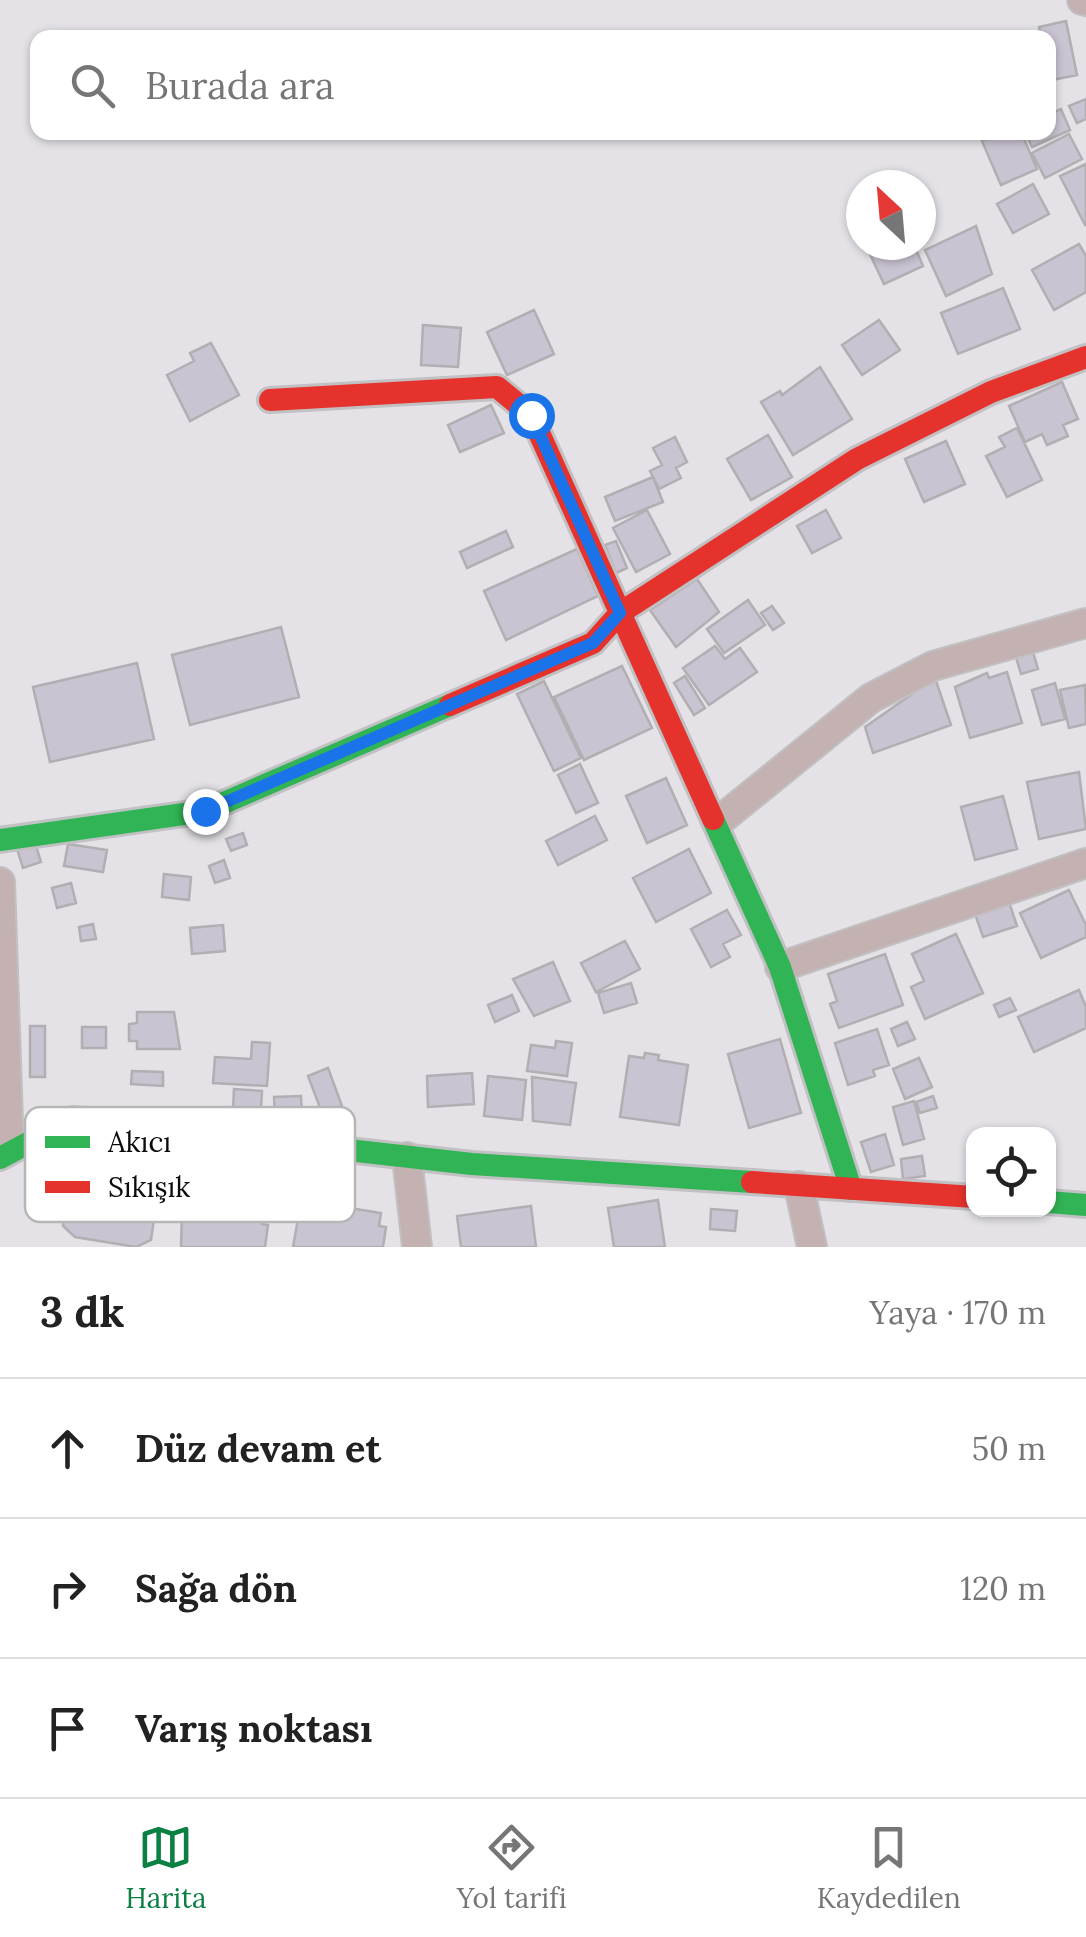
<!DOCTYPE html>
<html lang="tr">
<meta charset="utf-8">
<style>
body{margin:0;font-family:Lora,serif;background:#f6f6f6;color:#222}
.controls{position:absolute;right:30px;bottom:30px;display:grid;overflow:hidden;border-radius:20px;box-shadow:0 2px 8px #0004}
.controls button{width:90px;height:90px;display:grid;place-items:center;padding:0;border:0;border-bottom:2px solid #e0e0e0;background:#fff;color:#222;font:50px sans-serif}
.compass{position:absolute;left:846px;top:170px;width:90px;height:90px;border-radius:50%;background:#fff;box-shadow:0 2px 8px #0004;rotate:334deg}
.stop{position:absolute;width:30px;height:30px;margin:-22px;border:8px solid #1a73e8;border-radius:50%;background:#fff}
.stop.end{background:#1a73e8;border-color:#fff;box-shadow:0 2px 10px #0008}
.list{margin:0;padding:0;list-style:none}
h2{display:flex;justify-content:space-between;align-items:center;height:130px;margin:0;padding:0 40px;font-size:42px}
h2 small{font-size:32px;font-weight:400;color:#767676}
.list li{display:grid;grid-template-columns:65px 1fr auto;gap:30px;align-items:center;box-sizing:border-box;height:140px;padding:0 40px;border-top:2px solid #e0e0e0}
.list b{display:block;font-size:38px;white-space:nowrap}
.list em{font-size:32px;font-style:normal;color:#767676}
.icon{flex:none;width:55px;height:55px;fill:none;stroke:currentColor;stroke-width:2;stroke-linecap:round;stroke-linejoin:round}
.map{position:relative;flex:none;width:1086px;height:1247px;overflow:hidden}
.search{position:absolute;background:#fff;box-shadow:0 2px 8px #0004;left:30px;right:30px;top:30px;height:110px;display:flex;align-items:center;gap:25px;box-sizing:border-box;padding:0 35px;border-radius:20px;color:#767676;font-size:38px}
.sheet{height:550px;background:#fff}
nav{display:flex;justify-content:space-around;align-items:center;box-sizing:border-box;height:140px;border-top:2px solid #e0e0e0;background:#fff;font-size:28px;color:#767676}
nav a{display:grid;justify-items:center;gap:5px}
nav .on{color:#0b8043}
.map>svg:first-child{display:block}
.building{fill:#cac3d2;stroke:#b1afb2;stroke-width:2.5}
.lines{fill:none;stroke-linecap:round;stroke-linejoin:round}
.street-casing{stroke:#c1c0c2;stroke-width:32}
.fast-casing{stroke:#c1c0c2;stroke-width:28}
.jam-casing{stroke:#c1c0c2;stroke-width:28}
.street{stroke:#c3b2b1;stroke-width:28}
.fast{stroke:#30b455;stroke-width:22}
.jam{stroke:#e5322d;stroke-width:22}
.route{stroke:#1a73e8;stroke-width:12}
.key{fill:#fff;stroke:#b6b6b6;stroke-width:2.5}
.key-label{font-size:28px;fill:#0c0b0d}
</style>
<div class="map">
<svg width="1086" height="1247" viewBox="0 0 1086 1247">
<rect width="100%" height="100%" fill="#e4e2e6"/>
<path class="building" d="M1066,21L1077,75L1048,81V38H1041L1039,27Z
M1086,99V119L1077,123L1069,106Z
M1061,109L1070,130L1032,147L1025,132H1048V115Z
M1001,132H1021L1037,169L1001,185L982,141Z
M1069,134L1082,159L1045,178L1032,153Z
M1086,164V224L1085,225L1060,176Z
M1033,184L1049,214L1013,233L997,204Z
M976,226L992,274L946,296L925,250Z
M1079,244L1086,256V292L1054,310L1032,270Z
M879,245H914L923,266L884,284L868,250Z
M1003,288L1020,329L958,354L941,313Z
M534,310L554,354L507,375L487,332Z
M879,320L900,350L862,375L842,345Z
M423,325L461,328L458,367L421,365Z
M211,343L239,395L190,421L167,375L194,361L190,353Z
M820,367L852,419L793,455L761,402L780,391L782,395Z
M1062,382L1078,419L1063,425L1068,436L1047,445L1042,434L1025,442L1009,406Z
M491,405L504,433L460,452L448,425Z
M1017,428L1042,480L1007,497L986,456L1005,447L999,437Z
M768,435L792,477L751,500L727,459Z
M675,437L687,462L676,468L681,478L659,489L650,471L662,465L653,448Z
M946,441L965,484L924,502L905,459Z
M653,477L663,502L615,521L605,497Z
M647,510L670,554L636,572L613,528Z
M826,510L841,538L812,553L797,526Z
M506,531L513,547L467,568L460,552Z
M616,541L627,568L616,573L605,545Z
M577,549L598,596L506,640L484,591Z
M697,579L719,612L676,647L650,610Z
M748,600L765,625L724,653L707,629Z
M772,606L784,623L773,630L761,613Z
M281,627L299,697L190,725L172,655Z
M715,646L725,659L740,648L757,672L709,705L683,668Z
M1032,649L1038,669L1021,674L1015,654Z
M137,663L154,739L50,762L33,687Z
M622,666L652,728L584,760L554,697Z
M1007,672L1022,723L970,738L955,687L987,673L989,678Z
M685,676L705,708L694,715L674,683Z
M935,678L951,725L873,753L865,727Z
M544,681L581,758L554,771L517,694Z
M1055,683L1065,719L1042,725L1032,690Z
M1085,685L1086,724L1069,728L1060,690Z
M580,764L598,803L576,813L558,775Z
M1079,772L1086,829L1039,839L1027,782Z
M666,778L687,825L647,843L626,796Z
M1003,796L1017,849L975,860L961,807Z
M595,816L607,840L558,865L546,841Z
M243,833L247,845L231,851L226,839Z
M35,843L41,862L23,868L17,849Z
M68,844L107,850L103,872L64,866Z
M689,849L711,893L656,922L633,878Z
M224,860L230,878L215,883L209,866Z
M164,874L191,877L189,900L162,897Z
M71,883L76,903L57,908L52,888Z
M1069,890L1086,925V937L1041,958L1020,913Z
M1009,902L1017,926L983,937L975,914Z
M727,910L741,935L723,944L730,957L711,967L691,929Z
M93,924L96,939L81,941L79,927Z
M223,925L225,951L192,954L190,928Z
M956,934L983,993L925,1019L911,987L924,981L912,954Z
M625,941L640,969L596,992L581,963Z
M885,954L903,1005L839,1028L830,1004L837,1001L828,974Z
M553,962L570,1001L534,1016L513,979Z
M631,983L637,1003L604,1013L598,993Z
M1079,990L1086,1007V1028L1034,1052L1018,1017Z
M512,995L519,1011L495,1022L488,1005Z
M1010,998L1016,1010L999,1017L994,1005Z
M137,1012H174L180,1049H137V1041H129V1024L137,1023Z
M907,1022L915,1039L898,1046L891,1029Z
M30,1026H45V1077H30Z
M82,1027H106V1048H82Z
M877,1029L889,1065L873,1070L875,1076L848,1085L835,1043Z
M780,1039L801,1113L749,1128L728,1054Z
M556,1041L572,1043L567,1076L527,1071L531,1045L555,1048Z
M252,1042L270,1043L267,1086L213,1083L215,1057L251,1059Z
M645,1053L659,1055L658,1060L688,1065L679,1125L620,1117L629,1056L644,1058Z
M919,1058L932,1087L905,1099L893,1069Z
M328,1068L342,1106L322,1113L308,1076Z
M132,1071L163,1072V1086L131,1084Z
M472,1073L474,1104L428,1107L427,1076Z
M488,1076L526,1080L522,1120L484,1116Z
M532,1077L576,1083L570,1125L533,1121Z
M234,1089L262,1091L261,1110L233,1109Z
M301,1096L302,1116L275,1118L274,1097Z
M933,1096L937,1108L920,1113L916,1102Z
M914,1101L924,1139L903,1145L893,1107Z
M885,1134L894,1165L871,1172L861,1142Z
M922,1156L925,1176L903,1179L901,1159Z
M78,1166L153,1178L150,1191L158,1192L151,1240L136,1247L75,1237L63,1226L70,1178L76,1179Z
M196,1177L264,1186L262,1224L268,1225L265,1247H181L182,1213L188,1214Z
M658,1200L665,1247H614L608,1208Z
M306,1201L381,1213L379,1226L386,1227L383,1247H293L299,1213L305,1214Z
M531,1206L536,1247H461L457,1216Z
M711,1209L737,1211L735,1231L710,1229Z"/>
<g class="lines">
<g class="street-casing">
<path id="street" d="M1082,0L1086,1
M718,822L871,698L933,666L1086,623
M0,882L9,1150
M780,967L1086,863
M407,1157L417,1247
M799,1186L812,1247"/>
</g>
<g class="fast-casing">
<path id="fast" d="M713,819L780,967L851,1189
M0,840L205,811L450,705
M0,1158L73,1119L472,1164L752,1182
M1048,1202L1086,1205"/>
</g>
<g class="jam-casing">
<path id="jam" d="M270,400L497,387L531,415L713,819
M450,705L593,643L620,613L857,459L991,392L1086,357
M752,1182L974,1197"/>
</g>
<use href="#street" class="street"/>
<use href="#fast" class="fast"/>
<use href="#jam" class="jam"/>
</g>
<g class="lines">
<path class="route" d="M205,811L593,643L620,613L531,415"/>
</g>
<rect x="25" y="1107" width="330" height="115" rx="15" class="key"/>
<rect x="45" y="1136" width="45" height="12" fill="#30b455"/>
<rect x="45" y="1181" width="45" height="12" fill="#e5322d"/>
<g class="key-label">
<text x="108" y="1152">Akıcı</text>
<text x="108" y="1197">Sıkışık</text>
</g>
</svg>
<div class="controls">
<button><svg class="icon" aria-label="locate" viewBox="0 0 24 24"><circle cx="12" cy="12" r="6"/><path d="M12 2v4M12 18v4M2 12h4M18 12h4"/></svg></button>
</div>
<svg class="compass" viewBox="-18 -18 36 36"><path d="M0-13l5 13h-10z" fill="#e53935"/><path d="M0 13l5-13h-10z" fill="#767676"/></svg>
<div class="stop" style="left:531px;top:415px"></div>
<div class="stop end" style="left:205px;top:811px"></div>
<div class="search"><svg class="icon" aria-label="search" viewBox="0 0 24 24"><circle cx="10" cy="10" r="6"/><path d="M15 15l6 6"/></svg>Burada ara</div>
</div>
<section class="sheet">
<h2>3 dk<small>Yaya · 170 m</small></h2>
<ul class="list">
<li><svg class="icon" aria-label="ahead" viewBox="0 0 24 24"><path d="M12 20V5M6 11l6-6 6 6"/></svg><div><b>Düz devam et</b></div><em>50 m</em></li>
<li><svg class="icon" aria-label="right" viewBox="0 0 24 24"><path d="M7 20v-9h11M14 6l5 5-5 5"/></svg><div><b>Sağa dön</b></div><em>120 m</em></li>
<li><svg class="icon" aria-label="arrive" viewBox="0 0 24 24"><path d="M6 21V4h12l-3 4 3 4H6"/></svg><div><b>Varış noktası</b></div></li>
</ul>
</section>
<nav>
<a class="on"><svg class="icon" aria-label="map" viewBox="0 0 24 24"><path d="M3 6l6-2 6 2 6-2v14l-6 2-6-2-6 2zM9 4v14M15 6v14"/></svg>Harita</a>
<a><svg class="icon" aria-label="directions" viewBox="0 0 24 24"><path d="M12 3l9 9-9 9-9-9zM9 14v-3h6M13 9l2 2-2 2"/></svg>Yol tarifi</a>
<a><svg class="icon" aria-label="saved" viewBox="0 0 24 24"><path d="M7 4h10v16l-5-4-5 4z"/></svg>Kaydedilen</a>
</nav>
